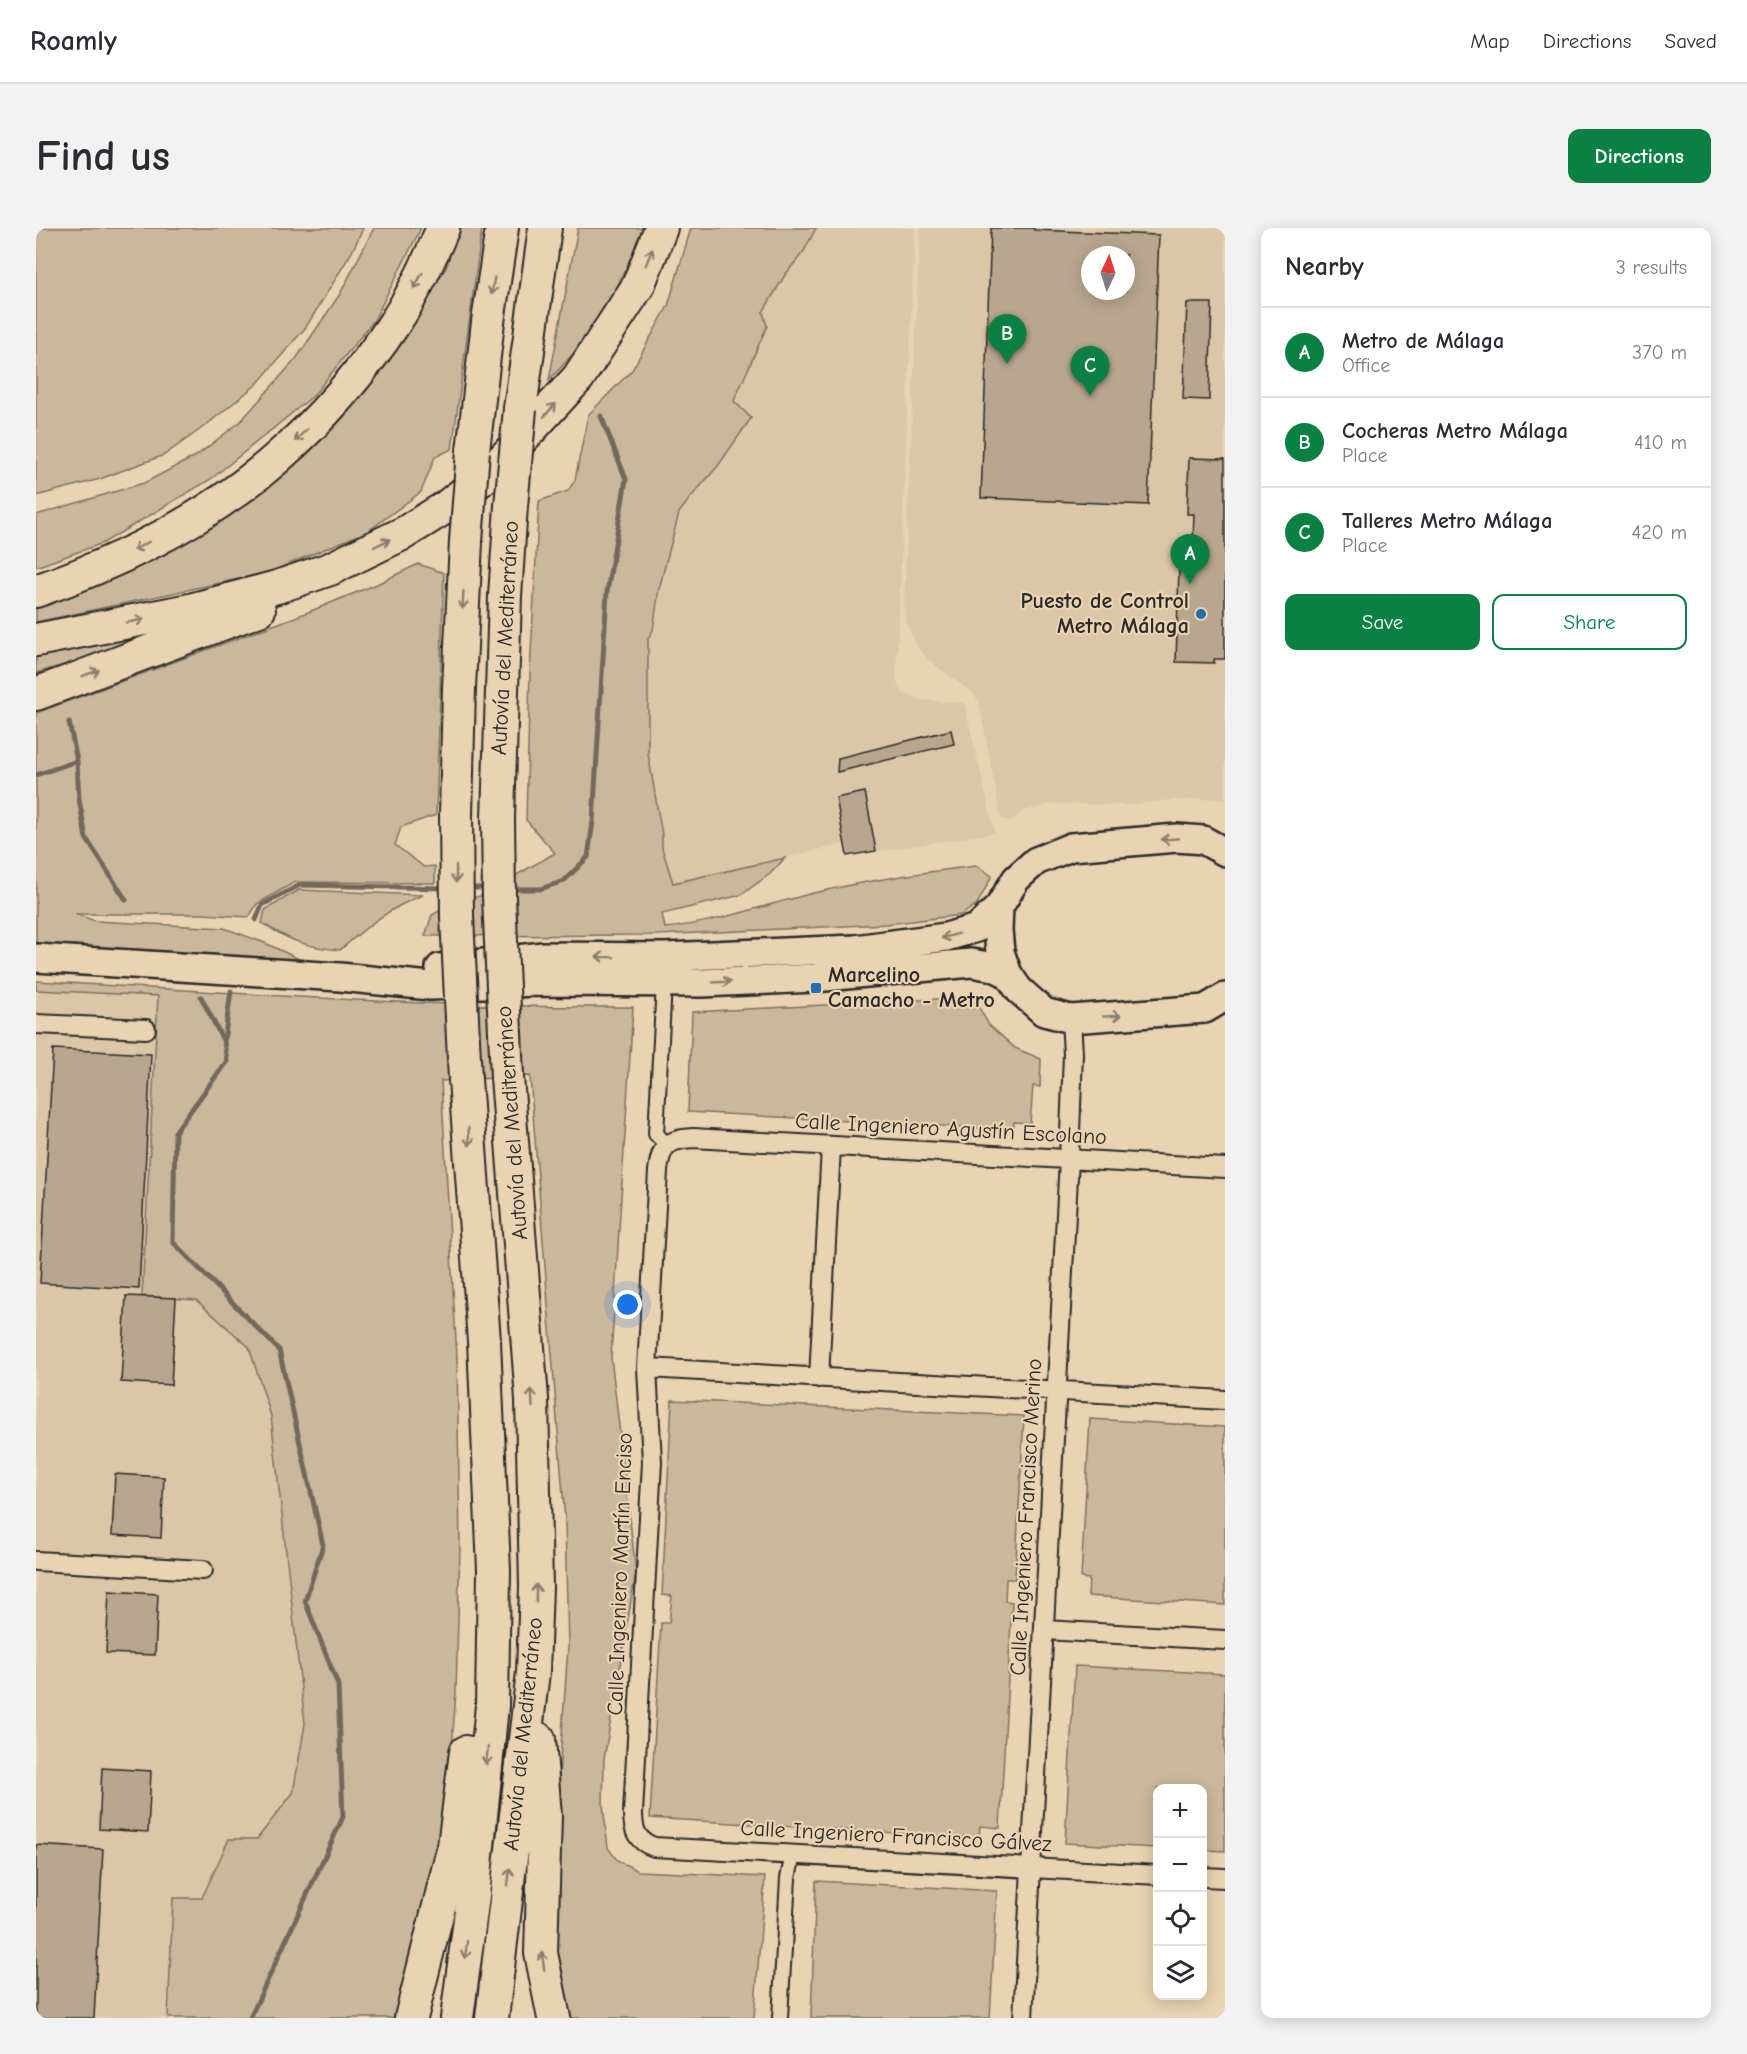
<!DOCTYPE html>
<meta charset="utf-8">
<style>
body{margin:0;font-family:"Comic Neue",sans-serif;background:#f2f2f3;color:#2b2b33}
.controls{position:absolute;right:18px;bottom:18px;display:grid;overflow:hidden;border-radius:12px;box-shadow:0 3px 15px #0003}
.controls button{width:54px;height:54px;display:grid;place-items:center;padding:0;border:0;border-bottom:2px solid #e1e1e2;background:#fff;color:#2b2b33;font:30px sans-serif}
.compass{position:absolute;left:1045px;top:18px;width:54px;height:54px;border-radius:50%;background:#fff;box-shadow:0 3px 15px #0003;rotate:4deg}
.you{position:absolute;left:592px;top:1077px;width:21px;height:21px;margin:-15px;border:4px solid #fff;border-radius:50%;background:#1a73e8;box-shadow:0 0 0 9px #1a73e833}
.badge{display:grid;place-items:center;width:39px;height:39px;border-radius:50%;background:#0b8043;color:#fff;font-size:20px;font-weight:700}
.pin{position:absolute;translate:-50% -50px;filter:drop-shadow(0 2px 3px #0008)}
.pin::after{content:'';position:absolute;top:32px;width:21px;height:18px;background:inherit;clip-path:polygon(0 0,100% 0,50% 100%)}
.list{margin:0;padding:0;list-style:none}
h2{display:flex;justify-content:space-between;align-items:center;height:78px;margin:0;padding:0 24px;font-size:26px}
h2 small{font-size:20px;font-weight:400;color:#7c7c81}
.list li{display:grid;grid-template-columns:39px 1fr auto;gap:18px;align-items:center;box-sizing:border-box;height:90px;padding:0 24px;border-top:2px solid #e1e1e2}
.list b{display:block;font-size:22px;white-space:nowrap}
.list p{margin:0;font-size:20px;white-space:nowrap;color:#7c7c81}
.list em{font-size:20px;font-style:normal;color:#7c7c81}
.actions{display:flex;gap:12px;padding:18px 24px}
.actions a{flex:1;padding:14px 0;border:2px solid #0b8043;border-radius:12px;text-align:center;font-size:21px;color:#0b8043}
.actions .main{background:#0b8043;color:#fff}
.icon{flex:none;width:33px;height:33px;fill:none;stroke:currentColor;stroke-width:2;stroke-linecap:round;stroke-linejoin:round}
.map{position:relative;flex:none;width:1189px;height:1790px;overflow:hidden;border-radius:12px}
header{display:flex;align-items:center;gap:36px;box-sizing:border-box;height:84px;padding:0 30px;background:#fff;border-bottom:2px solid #e1e1e2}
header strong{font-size:28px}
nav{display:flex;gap:33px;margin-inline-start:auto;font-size:21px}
.intro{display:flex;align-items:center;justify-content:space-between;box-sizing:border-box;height:144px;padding:0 36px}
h1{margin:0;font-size:42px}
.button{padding:15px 27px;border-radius:12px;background:#0b8043;color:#fff;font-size:21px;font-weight:700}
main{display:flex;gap:36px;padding:0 36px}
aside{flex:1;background:#fff;border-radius:12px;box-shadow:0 3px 15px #0003}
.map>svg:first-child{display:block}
.built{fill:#dbc6a8;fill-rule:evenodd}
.green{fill:#cbb89c;stroke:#7b7264;stroke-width:1.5}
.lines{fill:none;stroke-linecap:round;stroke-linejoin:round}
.stream{stroke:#72695d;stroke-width:5}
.building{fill:#b8a68f;stroke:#2b2b2b;stroke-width:1.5;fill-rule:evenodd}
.pedestrian-casing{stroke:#2b2b2b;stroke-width:18}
.minor-casing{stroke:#2b2b2b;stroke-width:22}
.primary-casing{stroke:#2b2b2b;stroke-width:32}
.motorway-casing{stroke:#2b2b2b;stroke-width:36}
.pedestrian{stroke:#ead3b2;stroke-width:14}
.minor{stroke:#ead3b2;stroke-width:18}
.primary{stroke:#ead3b2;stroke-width:27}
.motorway{stroke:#ead3b2;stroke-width:32}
.motorway-bridge-casing{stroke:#2b2b2b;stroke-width:36;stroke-linecap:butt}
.motorway-bridge{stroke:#ead3b2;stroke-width:32}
.oneway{stroke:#8a7f6e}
.poi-dot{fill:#1f6fb2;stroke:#ead3b2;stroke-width:2}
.labels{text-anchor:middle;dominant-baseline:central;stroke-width:4.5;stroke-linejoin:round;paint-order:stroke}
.poi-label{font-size:22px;font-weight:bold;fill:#2b2b2b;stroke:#ead3b2;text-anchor:end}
.street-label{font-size:22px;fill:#2b2b2b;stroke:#ead3b2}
</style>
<header>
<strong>Roamly</strong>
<nav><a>Map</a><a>Directions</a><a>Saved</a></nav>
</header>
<div class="intro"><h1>Find us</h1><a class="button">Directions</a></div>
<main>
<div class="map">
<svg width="1189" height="1790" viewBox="0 0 1189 1790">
<rect width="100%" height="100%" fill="#ead3b2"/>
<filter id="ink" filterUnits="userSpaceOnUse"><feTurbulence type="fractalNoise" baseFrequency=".0167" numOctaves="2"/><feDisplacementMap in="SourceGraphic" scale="12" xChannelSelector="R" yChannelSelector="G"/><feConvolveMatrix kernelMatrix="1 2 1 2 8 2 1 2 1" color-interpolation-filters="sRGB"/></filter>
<g filter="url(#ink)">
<path class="built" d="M780,0H879L860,452L866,465L885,472L928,475L959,605L811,628L808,616L637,655L626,620V607L612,525V411L617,402L623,361L643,285L654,270L682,238L697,218L698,173L731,98L727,84L749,47L768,23Z
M884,0H1189V570L1124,573L1094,577L1014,576L988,583L974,593L965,590L943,474L938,466L892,432L880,417L871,397L868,376ZM1054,27H1090V63H1054Z
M0,762L158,770L140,1070L160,1072L213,1119L235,1188L269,1496L257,1565L221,1611H193L166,1670L134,1765L132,1790H0Z"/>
<path class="green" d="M0,0H327L316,24L270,99L221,156L169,198L128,227L64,251L0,268Z
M338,0H385L338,92L277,168L175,251L67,315L0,339V287L108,255L160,228L204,194L260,131L304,66Z
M422,0H446L416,221L399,229L385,264L332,303L231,345L0,394V378L112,329L340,139L410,40Z
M542,0H609L570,82L540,123L513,152Z
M655,0H780L768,23L749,47L727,84L731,98L698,173L715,190L682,238L654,270L643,285L623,361L617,402L612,411V525L626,607V620L637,655L749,630L734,646L705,667L626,686L629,700C680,695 731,676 782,664C834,652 888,644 941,638L956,648L941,676L925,687L851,696L620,707L389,708L396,687L418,675L444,668L519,625L490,592L494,445L503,273L532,263L539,252L552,187L596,142L632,78Z
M382,336L408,345L400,587L365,599L359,617L388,639L399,638V655L259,654L221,676L213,689L167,686H39L59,693L188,700L229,715L265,732L0,715V485L270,385L341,356Z
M92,411L98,417L0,451V428Z
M263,662L387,667C351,681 332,698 304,722C270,719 254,713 226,695L229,682Z
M0,753C199,765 398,780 597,779L575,1129L600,1344L568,1531L567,1577L572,1620L581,1632L602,1643L729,1649L718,1790H536L533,1783L518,1704L522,1562L532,1419L529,1292L494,848L405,853L421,1130L424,1317L420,1464L411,1587L360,1790H132L137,1670H166L193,1611H221L257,1565L269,1496L235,1188L213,1119L160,1072L106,1068L122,768L0,762Z
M937,769L953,797L979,820L1005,831L1004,859L997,858L994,895L978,894L977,902L652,884L656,784Z
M636,1172L988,1188L979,1351H970L969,1373L976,1374L964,1600L944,1598L943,1610L614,1590L625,1395H633L636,1368L626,1367Z
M1054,1191L1189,1199V1377L1052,1368L1053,1351L1045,1350Z
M1039,1438L1189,1446V1623L1167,1622L1166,1560H1122L1121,1620L1029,1615Z
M780,1653L961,1663L954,1790H775Z"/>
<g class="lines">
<path class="stream" d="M0,447L34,437
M33,494L41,533L43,571L50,610L90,672
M0,547L41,533
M431,660H452
M473,661H504L528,653L552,629L557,593L571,364L590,251L565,188
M220,692L226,677L264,657L410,660
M165,769L188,814L191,833L139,904L137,1014L243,1122L287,1317L269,1373L302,1457L307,1589L214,1790
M188,814L195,763"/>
</g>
<path class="building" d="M955,0H998V2L1123,7L1112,277L945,270ZM1054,27H1090V63H1054Z
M1151,75H1176L1173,172L1147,171Z
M1153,230L1189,231V431H1178V435L1140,434L1143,341L1156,342L1158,286H1151Z
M915,502L918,516L801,544L802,530Z
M829,564L840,623L811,628L800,570Z
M17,821L115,826L103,1061L4,1055Z
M90,1068L140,1070L135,1157L85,1154Z
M79,1246L128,1249L125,1310L76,1307Z
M73,1363L122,1366L119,1427L70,1425Z
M66,1540L115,1543L112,1604L63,1601Z
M0,1617L67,1621L58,1790H0Z"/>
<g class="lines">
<g class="pedestrian-casing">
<path id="pedestrian" d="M628,756L620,906L631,917
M744,1790L752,1650L757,1627"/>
</g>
<g class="minor-casing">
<path id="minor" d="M0,796L110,801
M611,1140L1189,1172
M783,1150L795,918
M0,1333L167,1342
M1008,1402L1189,1412
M1122,1647L618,1619C601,1613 597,1603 597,1585L616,1234L611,1140L622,943C625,917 631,912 657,910L1189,940
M1166,1649L1189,1650
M987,1790L1033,931L1037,826L1035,791"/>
</g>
<g class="primary-casing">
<path id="primary" d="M963,679L962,702L964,724L972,746L983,762L1008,784L1035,791L1169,781L1189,769
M0,730L304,749L394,758L502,754L666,755L779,750L935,735L958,739L972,746
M404,740L507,728L628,729L819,721L910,709L941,700L963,679L980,651L1000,633L1035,619L1141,610L1167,612L1189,624"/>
</g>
<g class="motorway-casing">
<path id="motorway" d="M484,181L509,0
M437,223L452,94L466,0
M0,363C86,333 172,291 241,230C286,191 327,143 360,93C379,64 393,32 407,0
M0,412L154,382L241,359L294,341L368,305L410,279L457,242L542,150L602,58L625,0
M0,466L223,382
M420,587L423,460L430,313
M462,590L469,368L475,278
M503,1511L509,1588L505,1725L518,1790
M375,1790L418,1618L430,1524
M421,1790L437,1668L456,1478L458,1342L448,1113L429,851
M456,1790L497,1444L500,1359L496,1171L471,849"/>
</g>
<use href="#pedestrian" class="pedestrian"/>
<use href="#minor" class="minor"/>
<use href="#primary" class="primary"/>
<use href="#motorway" class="motorway"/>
<g class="motorway-bridge-casing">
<path id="motorway-bridge" d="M475,278L484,181
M430,313L437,223
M420,587L421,689L429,851
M462,590L463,669L471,849"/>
</g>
<use href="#motorway-bridge" class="motorway-bridge"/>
</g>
<defs><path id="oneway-shaft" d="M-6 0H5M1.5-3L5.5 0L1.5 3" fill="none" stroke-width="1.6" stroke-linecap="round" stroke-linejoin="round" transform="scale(1.5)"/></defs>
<g class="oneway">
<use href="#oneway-shaft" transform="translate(613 29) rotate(-68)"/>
<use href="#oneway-shaft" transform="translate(382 53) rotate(119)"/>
<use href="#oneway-shaft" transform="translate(457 58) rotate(99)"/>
<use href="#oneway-shaft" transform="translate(514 182) rotate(-48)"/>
<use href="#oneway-shaft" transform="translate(265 207) rotate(135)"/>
<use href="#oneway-shaft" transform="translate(346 315) rotate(-26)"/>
<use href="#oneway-shaft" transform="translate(105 318) rotate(152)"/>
<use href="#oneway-shaft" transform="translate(427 372) rotate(93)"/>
<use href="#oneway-shaft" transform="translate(99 393) rotate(-11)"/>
<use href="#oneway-shaft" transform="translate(55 445) rotate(-21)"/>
<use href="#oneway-shaft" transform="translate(1134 611) rotate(176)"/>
<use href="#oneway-shaft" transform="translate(420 646) rotate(90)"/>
<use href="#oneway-shaft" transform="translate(914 708) rotate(165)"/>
<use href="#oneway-shaft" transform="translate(569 729) rotate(-179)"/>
<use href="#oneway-shaft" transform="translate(686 754) rotate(-3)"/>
<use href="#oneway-shaft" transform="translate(1076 788) rotate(-4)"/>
<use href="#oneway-shaft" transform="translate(433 909) rotate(86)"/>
<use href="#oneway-shaft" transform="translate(496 1170) rotate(-93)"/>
<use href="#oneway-shaft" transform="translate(500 1365) rotate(-89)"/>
<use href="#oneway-shaft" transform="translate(451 1528) rotate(96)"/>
<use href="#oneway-shaft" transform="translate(473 1649) rotate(-83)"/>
<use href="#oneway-shaft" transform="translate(430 1722) rotate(97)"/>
<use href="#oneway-shaft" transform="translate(507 1733) rotate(-98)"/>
</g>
</g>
<g class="poi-dot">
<circle cx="1165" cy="386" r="6"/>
<rect x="774" y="754" width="12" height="12" rx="3"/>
</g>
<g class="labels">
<g class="poi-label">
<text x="1153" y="373">Puesto de Control<tspan x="1153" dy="25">Metro Málaga</tspan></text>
<text x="792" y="747" text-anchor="start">Marcelino<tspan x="792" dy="25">Camacho - Metro</tspan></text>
</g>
<g class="street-label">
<text transform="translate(469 410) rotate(-87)">Autovía del Mediterráneo</text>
<text transform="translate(476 895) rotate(-94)">Autovía del Mediterráneo</text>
<text transform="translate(915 901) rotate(3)">Calle Ingeniero Agustín Escolano</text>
<text transform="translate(990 1289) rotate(-87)">Calle Ingeniero Francisco Merino</text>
<text transform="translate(584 1346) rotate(-88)">Calle Ingeniero Martín Enciso</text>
<text transform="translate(487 1506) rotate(-84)">Autovía del Mediterráneo</text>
<text transform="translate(860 1608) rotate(3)">Calle Ingeniero Francisco Gálvez</text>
</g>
</g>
</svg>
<div class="controls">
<button>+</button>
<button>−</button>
<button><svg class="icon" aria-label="locate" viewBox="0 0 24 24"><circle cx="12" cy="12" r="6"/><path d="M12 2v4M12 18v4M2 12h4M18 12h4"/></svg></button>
<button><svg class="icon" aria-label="layers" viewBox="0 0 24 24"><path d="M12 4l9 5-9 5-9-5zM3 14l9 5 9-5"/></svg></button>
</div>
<svg class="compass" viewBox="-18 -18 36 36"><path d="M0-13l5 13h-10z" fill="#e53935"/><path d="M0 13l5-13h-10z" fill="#7c7c81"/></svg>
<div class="you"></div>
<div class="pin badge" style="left:1154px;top:356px">A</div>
<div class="pin badge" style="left:971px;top:136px">B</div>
<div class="pin badge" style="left:1054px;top:168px">C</div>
</div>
<aside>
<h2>Nearby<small>3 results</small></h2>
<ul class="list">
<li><span class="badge">A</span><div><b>Metro de Málaga</b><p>Office</p></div><em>370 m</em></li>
<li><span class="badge">B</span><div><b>Cocheras Metro Málaga</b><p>Place</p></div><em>410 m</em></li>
<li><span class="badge">C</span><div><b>Talleres Metro Málaga</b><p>Place</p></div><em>420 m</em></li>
</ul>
<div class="actions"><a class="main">Save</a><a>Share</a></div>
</aside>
</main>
